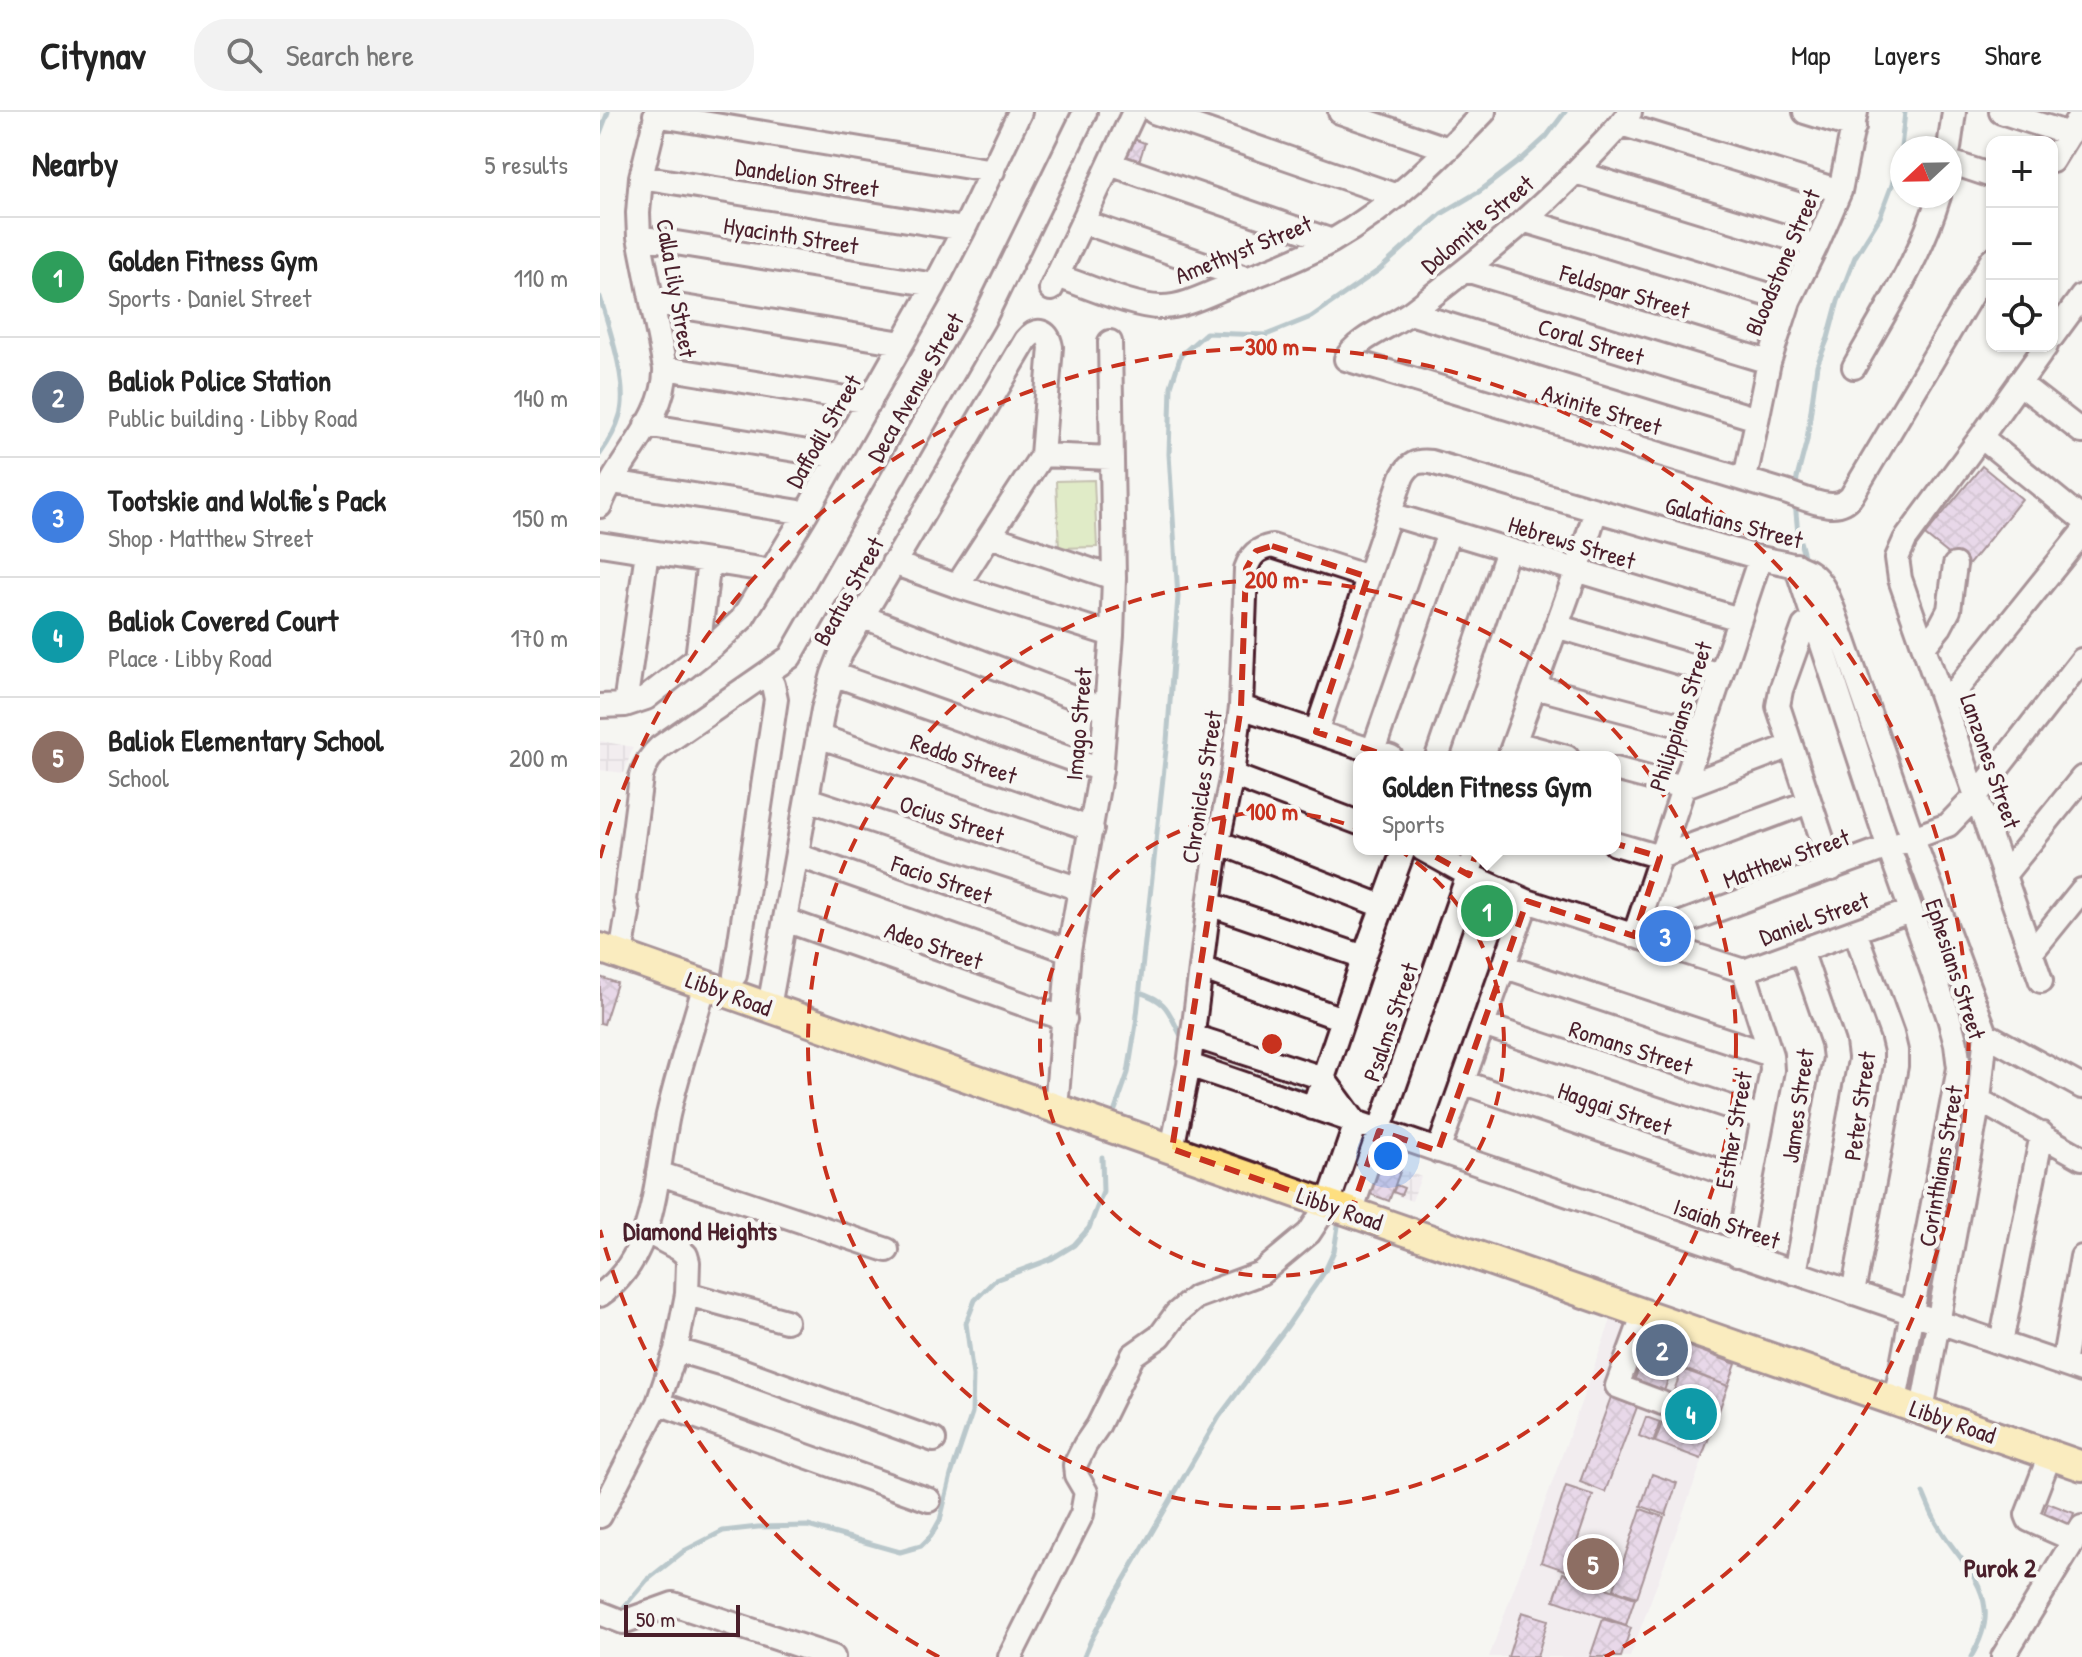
<!DOCTYPE html>
<meta charset="utf-8">
<style>
body{margin:0;font-family:"Patrick Hand",sans-serif;background:#f2f2f2;color:#222}
.controls{position:absolute;right:24px;top:24px;display:grid;overflow:hidden;border-radius:16px;box-shadow:0 2px 6px #0004}
.controls button{width:72px;height:72px;display:grid;place-items:center;padding:0;border:0;border-bottom:2px solid #e0e0e0;background:#fff;color:#222;font:40px sans-serif}
.compass{position:absolute;left:1290px;top:24px;width:72px;height:72px;border-radius:50%;background:#fff;box-shadow:0 2px 6px #0004;rotate:248deg}
.scale{position:absolute;left:24px;bottom:20px;width:116px;box-sizing:border-box;padding-left:8px;border:4px solid #4a1f2b;border-top:0;font-size:22px;line-height:28px;white-space:nowrap;color:#4a1f2b;-webkit-text-stroke:6px #f6f6f2;paint-order:stroke}
.you{position:absolute;left:788px;top:1044px;width:28px;height:28px;margin:-20px;border:6px solid #fff;border-radius:50%;background:#1a73e8;box-shadow:0 0 0 12px #1a73e833}
.badge{display:grid;place-items:center;width:52px;height:52px;border-radius:50%;background:#b45309;color:#fff;font-size:26px;font-weight:700}
.pin{position:absolute;translate:-50% -50%;border:4px solid #fff;box-shadow:0 2px 8px #0006}
.popup{position:absolute;left:753px;top:639px;width:268px;height:104px;box-sizing:border-box;display:grid;place-content:center;border-radius:16px;background:#fff;filter:drop-shadow(0 2px 6px #0005);font-size:26px;white-space:nowrap;color:#767676}
.popup b{font-size:30px;color:#222}
.popup::after{content:'';position:absolute;left:50%;top:100%;margin-left:-16px;border:16px solid transparent;border-top-color:#fff}
.list{margin:0;padding:0;list-style:none}
h2{display:flex;justify-content:space-between;align-items:center;height:104px;margin:0;padding:0 32px;font-size:34px}
h2 small{font-size:26px;font-weight:400;color:#767676}
.list li{display:grid;grid-template-columns:52px 1fr auto;gap:24px;align-items:center;box-sizing:border-box;height:120px;padding:0 32px;border-top:2px solid #e0e0e0}
.list b{display:block;font-size:30px;white-space:nowrap}
.list p{margin:0;font-size:26px;white-space:nowrap;color:#767676}
.list em{font-size:26px;font-style:normal;color:#767676}
.icon{flex:none;width:44px;height:44px;fill:none;stroke:currentColor;stroke-width:2;stroke-linecap:round;stroke-linejoin:round}
.map{position:relative;flex:none;width:1482px;height:1545px;overflow:hidden}
header{display:flex;align-items:center;gap:48px;box-sizing:border-box;height:112px;padding:0 40px;background:#fff;border-bottom:2px solid #e0e0e0}
header strong{font-size:38px}
nav{display:flex;gap:44px;margin-inline-start:auto;font-size:28px}
.search{width:560px;height:72px;background:#f2f2f2;display:flex;align-items:center;gap:20px;box-sizing:border-box;padding:0 28px;border-radius:32px;color:#767676;font-size:30px}
main{display:flex}
aside{flex:1;background:#fff}
.map>svg:first-child{display:block}
.built{fill:#ede2ec}
.industrial{fill:url(#industrial-grid)}
.garden{fill:#c6dd93;stroke:#887e5f;stroke-width:2}
.lines{fill:none;stroke-linecap:round;stroke-linejoin:round}
.stream{stroke:#708f9b;stroke-width:5}
.building{fill:url(#building-cross-hatch);stroke:#4a1f2b;stroke-width:2}
.minor-casing{stroke:#4a1f2b;stroke-width:28}
.major-casing{stroke:#4a1f2b;stroke-width:34}
.minor{stroke:#f6f6f2;stroke-width:22}
.major{stroke:#fedf80;stroke-width:28}
.marked{fill:none;stroke:#c8321e;stroke-width:6;stroke-dasharray:16 10;stroke-linejoin:round}
.ring{fill:none;stroke:#c8321e;stroke-width:4;stroke-dasharray:14 10}
.labels{text-anchor:middle;dominant-baseline:central;stroke-width:8;stroke-linejoin:round;paint-order:stroke}
.street-label{font-size:24px;fill:#4a1f2b;stroke:#f6f6f2}
.neighbourhood-label{font-size:26px;font-weight:bold;fill:#4a1f2b;stroke:#f6f6f2}
.centre{fill:#c8321e;stroke:#f6f6f2;stroke-width:4}
.ring-label{font-size:24px;text-anchor:middle;font-weight:bold;fill:#c8321e;stroke:#f6f6f2;stroke-width:8;stroke-linejoin:round;paint-order:stroke}
</style>
<header>
<strong>Citynav</strong>
<div class="search"><svg class="icon" aria-label="search" viewBox="0 0 24 24"><circle cx="10" cy="10" r="6"/><path d="M15 15l6 6"/></svg>Search here</div>
<nav><a>Map</a><a>Layers</a><a>Share</a></nav>
</header>
<main>
<aside>
<h2>Nearby<small>5 results</small></h2>
<ul class="list">
<li><span class="badge" style="background:#2e9e5b">1</span><div><b>Golden Fitness Gym</b><p>Sports · Daniel Street</p></div><em>110 m</em></li>
<li><span class="badge" style="background:#5c6f8a">2</span><div><b>Baliok Police Station</b><p>Public building · Libby Road</p></div><em>140 m</em></li>
<li><span class="badge" style="background:#3f7fe0">3</span><div><b>Tootskie and Wolfie's Pack</b><p>Shop · Matthew Street</p></div><em>150 m</em></li>
<li><span class="badge" style="background:#0f9aa8">4</span><div><b>Baliok Covered Court</b><p>Place · Libby Road</p></div><em>170 m</em></li>
<li><span class="badge" style="background:#8d6e63">5</span><div><b>Baliok Elementary School</b><p>School</p></div><em>200 m</em></li>
</ul>
</aside>
<div class="map">
<svg width="1482" height="1545" viewBox="0 0 1482 1545">
<defs>
<pattern id="industrial-grid" width="8" height="8" patternUnits="userSpaceOnUse" patternTransform="scale(2)"><rect width="8" height="8" fill="#ede2ec"/><path d="M0 4h8M4 0v8" fill="none" stroke="#cdc1cb"/></pattern>
<pattern id="building-cross-hatch" width="8" height="8" patternUnits="userSpaceOnUse" patternTransform="scale(2)"><rect width="8" height="8" fill="#d7b3dd"/><path d="M0 0l8 8M0 8l8-8" fill="none" stroke="#b091b3"/></pattern>
</defs>
<rect width="100%" height="100%" fill="#f6f6f2"/>
<filter id="ink" filterUnits="userSpaceOnUse"><feTurbulence type="fractalNoise" baseFrequency=".0125" numOctaves="2"/><feDisplacementMap in="SourceGraphic" scale="16" xChannelSelector="R" yChannelSelector="G"/><feConvolveMatrix kernelMatrix="1 2 1 2 8 2 1 2 1" color-interpolation-filters="sRGB"/></filter>
<g filter="url(#ink)">
<path class="built" d="M1012,1205L1138,1252L1030,1545H889Z"/>
<path class="industrial" d="M0,629L33,635L24,661L0,658Z
M801,1057L821,1065L812,1089L792,1082Z"/>
<path class="garden" d="M494,368L497,435L459,436L456,369Z"/>
<g class="lines">
<path class="stream" d="M0,21L8,0
M0,185C9,216 29,273 20,303C16,317 8,331 0,342
M1196,376L1197,366L1207,328L1217,253L1228,226L1238,189L1255,145L1280,105L1292,73L1301,36L1305,0
M1195,390L1198,422L1204,444
M1237,541L1250,581
M1324,802C1341,847 1365,895 1370,943C1373,983 1359,1031 1353,1071
M539,880C571,890 568,902 583,927
M672,970L713,982
M515,998L528,961L536,912L567,629L578,485L569,342L571,274L581,243L606,221L666,223L711,205L779,158L841,102L880,79L923,46L946,25L965,0
M746,1079L751,1064
M1315,1265L1324,1227
M1323,1381C1328,1392 1332,1404 1339,1415C1354,1441 1382,1465 1385,1497C1387,1514 1379,1531 1371,1545
M18,1502L47,1468L84,1439L123,1419L158,1415L208,1414L300,1440L321,1434L331,1424L340,1408L351,1363L372,1301L373,1264L366,1211L375,1188L395,1168L451,1147L474,1133L489,1116L503,1080L502,1045
M484,1545L491,1528L514,1485L619,1305L686,1216L725,1159L734,1139L739,1108"/>
</g>
<path class="building" d="M531,26L545,31L538,53L524,48Z
M1382,354L1422,387L1366,456L1325,423Z
M0,865L17,871L4,912L0,911Z
M781,1050L801,1057L789,1089L770,1082Z
M796,1073L804,1076L801,1083L793,1080Z
M1052,1220L1082,1232L1072,1256L1043,1245Z
M1082,1232L1136,1252L1128,1274L1074,1253Z
M1043,1246L1072,1256L1064,1279L1034,1269Z
M1082,1257L1128,1274L1101,1347L1055,1330Z
M1011,1285L1037,1295L1005,1380L980,1370Z
M1046,1305L1060,1310L1053,1330L1039,1324Z
M1052,1362L1077,1371L1066,1403L1041,1394Z
M966,1374L993,1383L967,1459L941,1450Z
M1448,1391L1474,1401L1469,1414L1443,1404Z
M1041,1397L1064,1405L1037,1485L1014,1477Z
M963,1461L1035,1486L1026,1513L954,1488Z
M922,1500L948,1508L937,1545H908Z
M1003,1507L1031,1516L1021,1545H990Z"/>
<g class="lines">
<g class="minor-casing">
<path id="minor" d="M554,0L797,84
M740,0L848,37
M1030,0C1017,18 1001,34 985,50C933,105 874,152 814,198C794,214 757,225 746,247L1185,380C1205,386 1238,404 1252,383L1392,148
M1205,0L1254,15
M1401,0L1469,22
M55,3L393,59
M1021,12L1240,79
M1349,36L1354,0
M1452,49L1482,0
M1350,50L1392,64
M510,52L732,129
M975,60L1216,134
M41,65L364,117
M926,109L1189,189
M483,110L648,167
M39,125L335,173
M866,158L1169,250
M457,164C485,173 535,196 562,195C585,195 610,181 631,173C665,160 700,147 732,129C790,96 838,48 884,0
M451,177L534,0
M53,190L302,231
M810,201L1157,307
M1452,225L1482,184
M1254,255C1285,200 1321,145 1339,84
M65,256L270,290
M1419,271L1482,320
M46,313L238,345
M1381,325L1482,407
M442,343L511,346
M1145,367L1169,250L1189,189L1216,134L1240,79L1256,0
M12,370L206,401
M0,394C17,348 67,306 65,256L39,125L38,101L41,65L57,0
M790,402L1139,507
M390,424L514,466
M0,432L172,459
M293,451L357,474L512,523
M1196,453L1289,736L1349,906L1356,932L1359,956L1295,1289
M261,504L505,597
M1224,504L1209,510L1204,514L1181,578L1178,594L1232,757
M956,514L1121,563
M1324,535L1340,515L1349,498L1355,453
M97,546L109,449
M233,562L501,658
M935,575L1102,619
M25,593L47,440
M1344,593L1482,421
M0,594L25,593L46,586L115,532L142,507L206,401L335,173L364,117L420,0
M641,595L791,645
M716,620L802,365C809,352 816,348 831,350L1160,446C1206,456 1217,453 1234,500L1313,727L1386,922L1379,988L1322,1298
M218,624L492,717
M915,631L967,645
M773,639L849,420
M837,645L908,438
M909,645L977,458L996,398
M1015,657L1083,675L1190,634
M632,663L759,711
M207,687L480,777
M618,730L782,794
M1015,732L1060,745L1209,690
M822,737L869,763L927,789L1144,859L1310,799
M197,743L469,839
M1404,763L1482,666
M609,792L764,845
M185,808L465,907
M1034,824L1160,446
M1041,826L1348,713L1376,684L1482,548
M1431,841L1482,778
M21,843L28,800L25,788L41,665C45,652 50,644 60,635L190,545L385,205L485,0
M903,854L1171,943
M601,856L742,907
M135,863L176,587L173,573L167,561
M1441,869L1300,467L1297,446L1305,428L1381,325L1446,234
M169,895L223,598L233,562L242,539L426,228C437,215 448,218 451,235L442,343L357,474
M883,913L1163,1006
M1386,922L1482,975
M593,924L723,966L756,1011
M589,953L1482,1259
M862,970L1151,1070
M1379,988L1482,1046
M456,996L469,839L501,658L512,523L514,466L510,230
M713,996L764,845L804,737
M572,1037L589,953L609,792L618,730L632,663L641,595L646,457C651,443 657,437 672,434L768,465
M838,1039L927,789
M58,1061L287,1138
M751,1100L877,737
M1137,1142L1172,958L1171,943L1144,859
M1195,1161L1235,946L1233,931L1201,838
M1253,1181L1296,954V939L1292,922L1255,819
M87,1182L186,1209
M0,1183C57,1144 55,1064 68,1003C78,959 93,915 105,872
M1044,1201L1017,1274L1062,1291
M1401,1231L1442,1022
M76,1238L130,1254L334,1328
M1463,1252L1482,1145
M58,1291L329,1388
M1450,1343L1427,1403L1429,1408L1474,1428
M0,1404L58,1291L76,1238L87,1182L88,1150L86,1143L79,1137L45,1119
M0,1501L23,1510L73,1492L233,1545
M410,1545L482,1402L486,1380L476,1363L475,1353L485,1333L498,1314L533,1243L560,1224L576,1202L596,1185L661,1161L709,1121L728,1092L756,1011
M1403,1545L1482,1415"/>
</g>
<g class="major-casing">
<path id="major" d="M0,836L728,1092L1482,1354"/>
</g>
<use href="#minor" class="minor"/>
<use href="#major" class="major"/>
</g>
</g>
<path d="M0 0H1482V1545H0ZM672,434L768,465L716,620L832,659L807,729L869,763L891,694L1060,745L1034,824L927,789L838,1039L779,1019L751,1100L572,1037L641,595L646,457L656,439Z" fill="#f6f6f2" fill-opacity=".55" fill-rule="evenodd"/>
<path class="marked" d="M672,434L768,465L716,620L832,659L807,729L869,763L891,694L1060,745L1034,824L927,789L838,1039L779,1019L751,1100L572,1037L641,595L646,457L656,439Z"/>
<g class="ring">
<circle cx="672" cy="932" r="232"/>
<circle cx="672" cy="932" r="464"/>
<path d="M339 1545A697 697 0 0 1 0 1118M0 746A697 697 0 1 1 1005 1545"/>
</g>
<g class="labels">
<g class="street-label">
<text transform="translate(207 65) rotate(9)">Dandelion Street</text>
<text transform="translate(877 112) rotate(-40)">Dolomite Street</text>
<text transform="translate(191 123) rotate(9)">Hyacinth Street</text>
<text transform="translate(643 137) rotate(-22)">Amethyst Street</text>
<text transform="translate(1182 150) rotate(-67)">Bloodstone Street</text>
<text transform="translate(77 176) rotate(80)">Calla Lily Street</text>
<text transform="translate(1025 179) rotate(17)">Feldspar Street</text>
<text transform="translate(991 229) rotate(17)">Coral Street</text>
<text transform="translate(315 275) rotate(-60)">Deca Avenue Street</text>
<text transform="translate(1002 297) rotate(17)">Axinite Street</text>
<text transform="translate(223 319) rotate(-60)">Daffodil Street</text>
<text transform="translate(1134 410) rotate(15)">Galatians Street</text>
<text transform="translate(972 430) rotate(17)">Hebrews Street</text>
<text transform="translate(248 479) rotate(-61)">Beatus Street</text>
<text transform="translate(1080 604) rotate(-72)">Philippians Street</text>
<text transform="translate(478 612) rotate(-85)">Imago Street</text>
<text transform="translate(364 646) rotate(19)">Reddo Street</text>
<text transform="translate(1391 649) rotate(71)">Lanzones Street</text>
<text transform="translate(601 675) rotate(-81)">Chronicles Street</text>
<text transform="translate(352 707) rotate(18)">Ocius Street</text>
<text transform="translate(1186 746) rotate(-20)">Matthew Street</text>
<text transform="translate(342 767) rotate(19)">Facio Street</text>
<text transform="translate(1214 806) rotate(-20)">Daniel Street</text>
<text transform="translate(334 833) rotate(19)">Adeo Street</text>
<text transform="translate(1356 857) rotate(72)">Ephesians Street</text>
<text transform="translate(129 881) rotate(20)">Libby Road</text>
<text transform="translate(790 910) rotate(-71)">Psalms Street</text>
<text transform="translate(1031 935) rotate(18)">Romans Street</text>
<text transform="translate(1197 994) rotate(-82)">James Street</text>
<text transform="translate(1259 994) rotate(-82)">Peter Street</text>
<text transform="translate(1015 996) rotate(19)">Haggai Street</text>
<text transform="translate(1133 1018) rotate(-80)">Esther Street</text>
<text transform="translate(1340 1054) rotate(-80)">Corinthians Street</text>
<text transform="translate(740 1096) rotate(19)">Libby Road</text>
<text transform="translate(1127 1111) rotate(19)">Isaiah Street</text>
<text transform="translate(1353 1309) rotate(19)">Libby Road</text>
</g>
<g class="neighbourhood-label">
<text x="100" y="1118">Diamond Heights</text>
<text x="1400" y="1455">Purok 2</text>
</g>
</g>
<circle cx="672" cy="932" r="12" class="centre"/>
<g class="ring-label">
<text x="672" y="243">300 m</text>
<text x="672" y="476">200 m</text>
<text x="672" y="708">100 m</text>
</g>
</svg>
<div class="controls">
<button>+</button>
<button>−</button>
<button><svg class="icon" aria-label="locate" viewBox="0 0 24 24"><circle cx="12" cy="12" r="6"/><path d="M12 2v4M12 18v4M2 12h4M18 12h4"/></svg></button>
</div>
<svg class="compass" viewBox="-18 -18 36 36"><path d="M0-13l5 13h-10z" fill="#e53935"/><path d="M0 13l5-13h-10z" fill="#767676"/></svg>
<div class="scale">50 m</div>
<div class="you"></div>
<div class="pin badge" style="left:887px;top:799px;background:#2e9e5b">1</div>
<div class="popup"><b>Golden Fitness Gym</b>Sports</div>
<div class="pin badge" style="left:1062px;top:1238px;background:#5c6f8a">2</div>
<div class="pin badge" style="left:1065px;top:824px;background:#3f7fe0">3</div>
<div class="pin badge" style="left:1091px;top:1302px;background:#0f9aa8">4</div>
<div class="pin badge" style="left:993px;top:1452px;background:#8d6e63">5</div>
</div>
</main>
